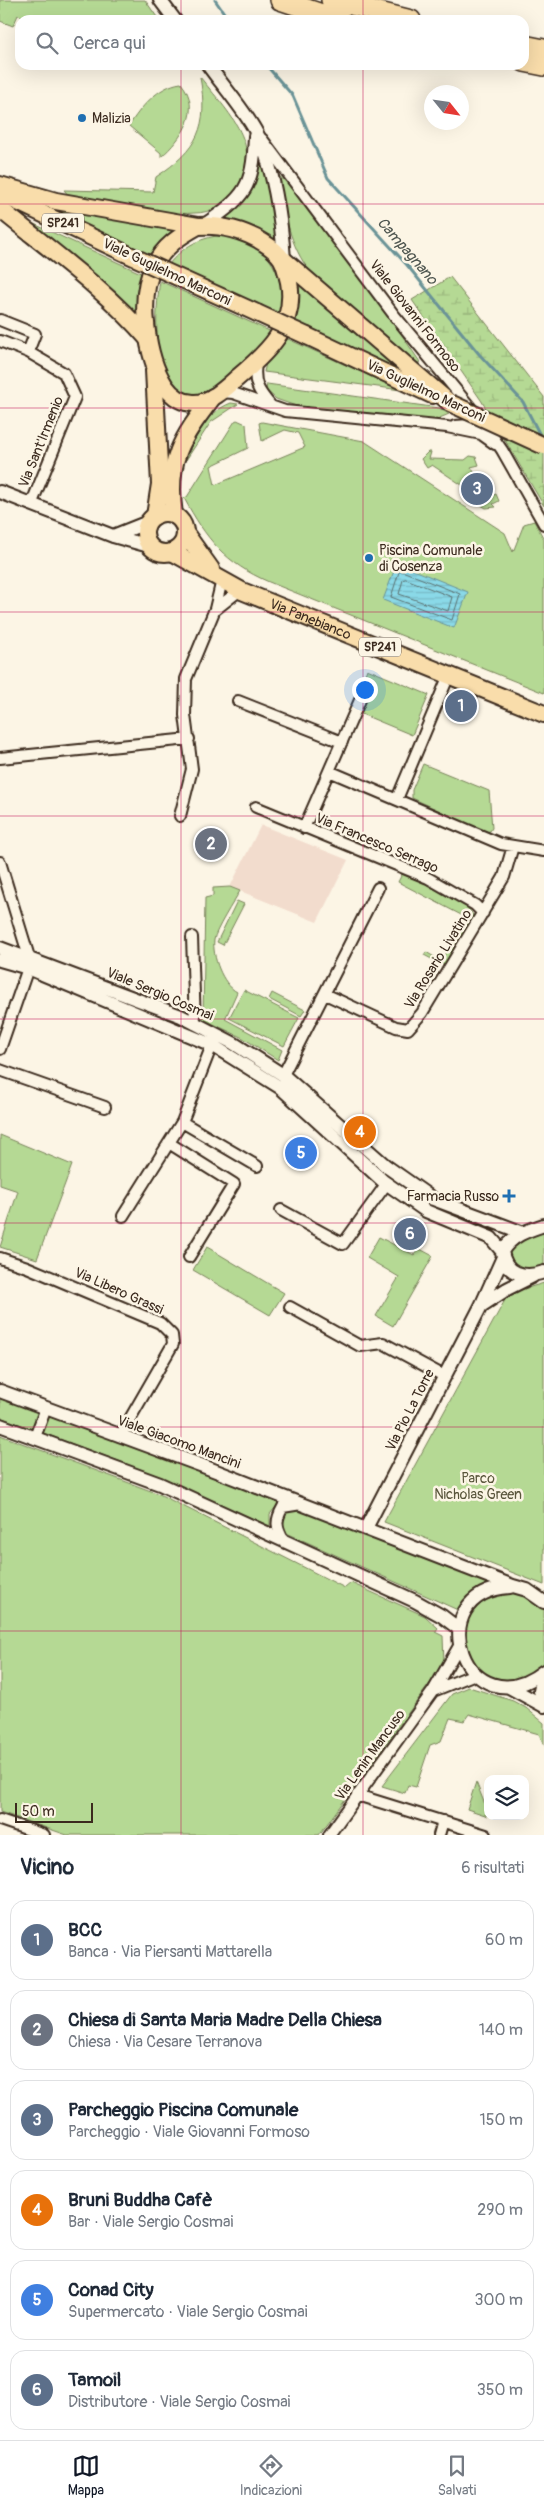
<!DOCTYPE html>
<html lang="it">
<meta charset="utf-8">
<style>
body{margin:0;font-family:Pangolin,sans-serif;background:#f2f2f3;color:#1f2937}
.controls{position:absolute;right:15px;bottom:15px;display:grid;overflow:hidden;border-radius:10px;box-shadow:0 5px 20px #0002}
.controls button{width:45px;height:45px;display:grid;place-items:center;padding:0;border:0;border-bottom:1px solid #e0e1e3;background:#fff;color:#1f2937;font:25px sans-serif}
.compass{position:absolute;left:424px;top:85px;width:45px;height:45px;border-radius:50%;background:#fff;box-shadow:0 5px 20px #0002;rotate:120deg}
.scale{position:absolute;left:15px;bottom:12px;width:78px;box-sizing:border-box;padding-left:5px;border:2px solid #3b2a1e;border-top:0;font-size:14px;line-height:18px;white-space:nowrap;color:#3b2a1e;-webkit-text-stroke:4px #fcf5e5;paint-order:stroke}
.you{position:absolute;left:364px;top:689px;width:18px;height:18px;margin:-12px;border:4px solid #fff;border-radius:50%;background:#1a73e8;box-shadow:0 0 0 8px #1a73e833}
.badge{display:grid;place-items:center;width:32px;height:32px;border-radius:50%;background:#111827;color:#fff;font-size:16px;font-weight:700}
.pin{position:absolute;translate:-50% -50%;border:2px solid #fff;box-shadow:0 1px 5px #0006}
.list{margin:0;padding:0;list-style:none}
h2{display:flex;justify-content:space-between;align-items:center;height:65px;margin:0;padding:0 20px;font-size:21px}
h2 small{font-size:16px;font-weight:400;color:#747a83}
.list li{display:grid;grid-template-columns:32px 1fr auto;gap:15px;align-items:center;box-sizing:border-box;height:80px;margin:0 10px 10px;padding:0 10px;border:1px solid #e0e1e3;border-radius:15px}
.list b{display:block;font-size:19px;white-space:nowrap}
.list p{margin:0;font-size:16px;white-space:nowrap;color:#747a83}
.list em{font-size:16px;font-style:normal;color:#747a83}
.icon{flex:none;width:28px;height:28px;fill:none;stroke:currentColor;stroke-width:2;stroke-linecap:round;stroke-linejoin:round}
.map{position:relative;flex:none;width:544px;height:1835px;overflow:hidden}
.search{position:absolute;background:#fff;box-shadow:0 5px 20px #0002;left:15px;right:15px;top:15px;height:55px;display:flex;align-items:center;gap:12px;box-sizing:border-box;padding:0 18px;border-radius:15px;color:#747a83;font-size:19px}
.sheet{height:605px;background:#fff}
nav{display:flex;justify-content:space-around;align-items:center;box-sizing:border-box;height:70px;border-top:1px solid #e0e1e3;background:#fff;font-size:14px;color:#747a83}
nav a{display:grid;justify-items:center;gap:2px}
nav .on{color:#111827}
.map>svg:first-child{display:block}
.built{fill:#f2dccd}
.green{fill:#b5d994;stroke:#788259}
.wetland{fill:url(#wetland-marsh);stroke:#788259}
.water{fill:url(#water-rules);stroke:#6a9397}
.lines{fill:none;stroke-linecap:round;stroke-linejoin:round}
.shore{stroke:#5b706f;stroke-width:1}
.stream{stroke:#6a9397;stroke-width:3}
.minor-casing{stroke:#3b2a1e;stroke-width:14}
.tertiary-casing{stroke:#3b2a1e;stroke-width:16}
.primary-casing{stroke:#3b2a1e;stroke-width:20}
.motorway-casing{stroke:#3b2a1e;stroke-width:22}
.minor{stroke:#fcf5e5;stroke-width:10}
.tertiary{stroke:#fcf5e5;stroke-width:12}
.primary{stroke:#f9ddab;stroke-width:16}
.motorway{stroke:#f9ddab;stroke-width:19}
.primary-bridge-casing{stroke:#3b2a1e;stroke-width:20;stroke-linecap:butt}
.primary-bridge{stroke:#f9ddab;stroke-width:16}
.grid{fill:none;stroke:#c2185b;stroke-width:1;stroke-opacity:0.55}
.poi-dot{fill:#1f6fb2;stroke:#fcf5e5;stroke-width:2}
.labels{text-anchor:middle;dominant-baseline:central;stroke-width:5;stroke-linejoin:round;paint-order:stroke}
.shield{fill:#fcf5e5;stroke:#75675a;stroke-width:1}
.shield-label{font-size:12px;font-weight:bold;fill:#3b2a1e}
.poi-label{font-size:14px;fill:#3b2a1e;stroke:#fcf5e5;text-anchor:start}
.street-label{font-size:14px;fill:#3b2a1e;stroke:#fcf5e5}
.park-label{font-size:14px;fill:#5a563c;stroke:#fcf5e5}
.water-label{font-size:15px;font-style:italic;fill:#4f5650;stroke:#fcf5e5}
</style>
<div class="map">
<svg width="544" height="1835" viewBox="0 0 544 1835">
<defs>
<pattern id="wetland-marsh" width="20" height="14" patternUnits="userSpaceOnUse" patternTransform="scale(1.25)"><rect width="20" height="14" fill="#b5d994"/><path d="M1 5h8M5 5V1M11 12h8M15 12V8" fill="none" stroke="#9dba7f"/></pattern>
<pattern id="water-rules" width="6" height="5" patternUnits="userSpaceOnUse" patternTransform="scale(1.25)"><rect width="6" height="5" fill="#8ad9e8"/><path d="M0 2.5h6" fill="none" stroke="#78bac7"/></pattern>
</defs>
<rect width="100%" height="100%" fill="#fcf5e5"/>
<filter id="ink" filterUnits="userSpaceOnUse"><feTurbulence type="fractalNoise" baseFrequency=".02" numOctaves="2"/><feDisplacementMap in="SourceGraphic" scale="10" xChannelSelector="R" yChannelSelector="G"/><feConvolveMatrix kernelMatrix="1 2 1 2 8 2 1 2 1" color-interpolation-filters="sRGB"/></filter>
<g filter="url(#ink)">
<path class="built" d="M261,825L348,860L317,922L230,887Z"/>
<path class="green" d="M0,0H145L159,20H33L18,15L13,26L0,21Z
M200,77C227,111 268,149 234,193C224,205 210,213 195,213C156,216 109,203 70,197L64,190L153,192L156,177C198,149 209,127 200,77Z
M181,83C203,110 182,138 161,157V153L129,126C140,108 158,86 181,83Z
M259,158L264,168L279,245L219,220C242,207 259,185 259,158Z
M277,174L296,191L387,313L420,362L416,364L312,274C288,245 285,211 277,174Z
M30,203L183,228L152,258Z
M21,218L145,275L143,318Z
M216,236C265,236 287,271 281,316L168,265C182,248 195,240 216,236Z
M295,276L409,374L294,321L297,303Z
M160,281L276,334L230,376L201,397C196,396 189,396 185,394C151,378 155,312 160,281Z
M288,339L401,390L264,372L266,363Z
M267,384L439,408L449,414L435,420L296,406L276,399L266,390Z
M231,403L238,404L211,422L186,460C196,436 205,413 231,403Z
M237,420L246,424L248,448L211,466L215,485L305,447L298,433L285,430L262,441L259,423L262,422L364,441L505,533L513,552L524,524L534,521L544,539V693L269,582C225,563 206,539 184,498L187,497L235,421Z
M428,452H431L429,459L465,460L470,456L476,457L479,465L471,467L489,497L496,494L499,501L493,504L496,507L486,508L481,505L484,503L480,497L432,465L427,468L421,459Z
M367,669L429,695L412,735L359,713L366,696L358,693Z
M423,764L489,791L492,828L490,831L486,832L412,798V790Z
M402,874C426,884 463,893 475,919L445,966L424,955L426,952L441,961L465,917L398,882Z
M230,887L240,891C234,901 215,931 214,940C212,956 222,984 237,992L225,1019L282,1050L278,1060L243,1038L203,1019L205,898L213,896V888Z
M237,901L244,904L223,945L217,942Z
M244,990L299,1018L284,1046L229,1018Z
M272,993L305,1010L301,1016L269,999Z
M0,1135L72,1165L37,1259L0,1247L18,1191L0,1185Z
M544,1228V1269L532,1273L507,1262L510,1243Z
M379,1237L414,1255L418,1248L433,1256L393,1326L376,1316L399,1277L367,1258Z
M207,1247L284,1293L270,1315L193,1270Z
M544,1283V1585L384,1522L505,1300L514,1292Z
M0,1396L280,1502L270,1514V1526L124,1463L0,1417Z
M0,1435L159,1494L345,1588L351,1583L425,1616L438,1628L435,1632L443,1636L444,1664L319,1835H67L0,1812Z
M294,1507L494,1583L478,1591L460,1611L282,1531C280,1521 285,1511 294,1507Z
M506,1592C521,1594 535,1597 544,1610V1663C538,1673 529,1676 519,1678C461,1691 440,1607 506,1592Z
M469,1687L513,1701L526,1708L544,1723V1745L539,1734L469,1714L464,1721L450,1718L441,1741L430,1745L416,1787L408,1785L405,1793L382,1786L452,1694Z
M476,1782L488,1812V1816L467,1809Z"/>
<path class="wetland" d="M450,277L544,397V506L481,400L412,300Z"/>
<path class="water" d="M397,563L468,592L454,628L383,600Z"/>
<g class="lines">
<path class="shore" d="M402,571L460,594L452,620L391,597L399,572Z
M406,579L452,597L448,611L399,594L403,580Z"/>
<path class="stream" d="M215,0L229,20
M266,65L293,96L328,178L407,265L479,354L523,402L541,437"/>
<g class="minor-casing">
<path id="minor" d="M262,139L394,315L484,424L502,450L544,524
M0,320L35,334L28,352
M0,341L28,352L64,373L75,397L31,505
M256,363C253,383 258,391 271,406
M221,392L233,393L285,411L447,427L481,434L495,444
M455,426L484,424
M216,609L240,590
M360,700L329,771L501,844L544,851
M238,701L342,742
M0,758L189,739
M397,799L449,675
M256,807L428,878L475,905L483,913
M180,816L192,769L185,715L186,679L215,609L222,580
M304,828L329,771
M0,862L29,957
M192,937L195,1024
M325,994L396,1027L408,1029L422,1013L504,877L513,846
M0,1049L28,968
M0,1070L105,1107
M283,1075L378,888
M182,1122L257,1166
M169,1143L234,1184L189,1257
M281,1210L343,1244L387,1183
M123,1216L182,1122L212,1045
M0,1258L27,1267L160,1323L172,1335L173,1344L120,1436
M290,1307L360,1346L383,1343L444,1376
M35,1437L46,1408
M284,1541C276,1527 275,1521 283,1507L301,1504
M433,1691L475,1674
M357,1795L486,1835
M0,1820L44,1835
M329,1835L433,1691L459,1646
M439,1835L443,1821"/>
</g>
<g class="tertiary-casing">
<path id="tertiary" d="M160,0L175,20
M208,65C223,86 242,107 255,130C273,161 282,224 284,260
M203,226C245,196 253,189 255,136
M0,492L113,536L149,546
M113,536L148,522
M0,948L181,1016L233,1043L283,1075L386,1166L433,1199L521,1232
M0,960L28,968L212,1045L281,1088L383,1181L426,1211L491,1238L502,1251
M544,1225C526,1231 513,1235 502,1251C505,1274 524,1279 544,1272
M481,1306L507,1289L533,1276
M0,1391L203,1466L513,1586L527,1590L544,1602
M0,1425L160,1484L415,1601L442,1616L459,1629
M366,1528L481,1306L503,1257
M510,1587C416,1593 467,1732 544,1671
M544,1672L540,1691L544,1698
M509,1687L544,1706"/>
</g>
<g class="primary-casing">
<g id="primary">
<path d="M0,185L56,201L198,226"/>
<path d="M1,194L125,253"/>
<path d="M0,209C50,250 106,290 148,339"/>
<path d="M198,226C220,224 246,231 264,243C283,255 284,261 289,282C297,326 267,353 236,379C225,389 210,403 194,403C182,403 172,396 165,386C147,358 137,297 154,266C164,246 180,236 198,226Z"/>
<path d="M284,260L450,403"/>
<path d="M184,280L257,313"/>
<path d="M307,336L432,395"/>
<path d="M154,370L160,484L155,516"/>
<circle cx="165" cy="533" r="20"/>
<path d="M174,515C166,460 181,439 213,397"/>
<path d="M186,534L211,569"/>
<path id="s1" d="M172,552L242,591L544,714"/>
</g>
</g>
<g class="motorway-casing">
<path id="motorway" d="M280,0L340,20
M331,0L411,20
M524,45L544,49
M524,62L544,66"/>
</g>
<use href="#minor" class="minor"/>
<use href="#tertiary" class="tertiary"/>
<use href="#primary" class="primary"/>
<use href="#motorway" class="motorway"/>
<g class="primary-bridge-casing">
<path id="primary-bridge" d="M125,253L184,280
M257,313L307,336
M450,403L544,446"/>
</g>
<use href="#primary-bridge" class="primary-bridge"/>
</g>
</g>
<path class="grid" d="M181,0V20M363,0V20M181,65V1835M363,65V1835M0,204H544M0,408H544M0,612H544M0,816H544M0,1019H544M0,1223H544M0,1427H544M0,1631H544"/>
<g class="poi-dot">
<circle cx="82" cy="118" r="5"/>
<circle cx="369" cy="558" r="5"/>
<path d="M506.5 1188.5h5v5h5v5h-5v5h-5v-5h-5v-5h5z"/>
</g>
<g class="labels">
<g class="shield">
<rect x="42" y="213.5" width="42" height="19" rx="4"/>
<rect x="359" y="637.5" width="42" height="19" rx="4"/>
</g>
<g class="shield-label">
<text x="63" y="223">SP241</text>
<text x="380" y="647">SP241</text>
</g>
<g class="poi-label">
<text x="92" y="118">Malizia</text>
<text x="379" y="550">Piscina Comunale<tspan x="379" dy="16">di Cosenza</tspan></text>
<text x="499" y="1196" text-anchor="end">Farmacia Russo</text>
</g>
<g class="street-label">
<text transform="translate(167 272) rotate(25)">Viale Guglielmo Marconi</text>
<text transform="translate(415 316) rotate(52)">Viale Giovanni Formoso</text>
<text transform="translate(426 391) rotate(25)">Via Guglielmo Marconi</text>
<text transform="translate(41 442) rotate(-68)">Via Sant'Irmenio</text>
<text stroke="none"><textPath href="#s1" startOffset="154">Via Panebianco</textPath></text>
<text transform="translate(377 843) rotate(23)">Via Francesco Serrago</text>
<text transform="translate(438 959) rotate(-58)">Via Rosario Livatino</text>
<text transform="translate(160 994) rotate(23)">Viale Sergio Cosmai</text>
<text transform="translate(119 1291) rotate(24)">Via Libero Grassi</text>
<text transform="translate(410 1410) rotate(-63)">Via Pio La Torre</text>
<text transform="translate(179 1442) rotate(20)">Viale Giacomo Mancini</text>
<text transform="translate(370 1755) rotate(-54)">Via Lenin Mancuso</text>
</g>
<g class="park-label">
<text x="478" y="1478">Parco<tspan x="478" dy="16">Nicholas Green</tspan></text>
</g>
<g class="water-label">
<text transform="translate(407 251) rotate(49)">Campagnano</text>
</g>
</g>
</svg>
<div class="controls">
<button><svg class="icon" aria-label="layers" viewBox="0 0 24 24"><path d="M12 4l9 5-9 5-9-5zM3 14l9 5 9-5"/></svg></button>
</div>
<svg class="compass" viewBox="-18 -18 36 36"><path d="M0-13l5 13h-10z" fill="#e53935"/><path d="M0 13l5-13h-10z" fill="#747a83"/></svg>
<div class="scale">50 m</div>
<div class="you"></div>
<div class="pin badge" style="left:461px;top:706px;background:#5c6f8a">1</div>
<div class="pin badge" style="left:211px;top:844px;background:#6b7280">2</div>
<div class="pin badge" style="left:477px;top:489px;background:#5c6f8a">3</div>
<div class="pin badge" style="left:360px;top:1132px;background:#e8710a">4</div>
<div class="pin badge" style="left:301px;top:1153px;background:#3f7fe0">5</div>
<div class="pin badge" style="left:410px;top:1234px;background:#5c6f8a">6</div>
<div class="search"><svg class="icon" aria-label="search" viewBox="0 0 24 24"><circle cx="10" cy="10" r="6"/><path d="M15 15l6 6"/></svg>Cerca qui</div>
</div>
<section class="sheet">
<h2>Vicino<small>6 risultati</small></h2>
<ul class="list">
<li><span class="badge" style="background:#5c6f8a">1</span><div><b>BCC</b><p>Banca · Via Piersanti Mattarella</p></div><em>60 m</em></li>
<li><span class="badge" style="background:#6b7280">2</span><div><b>Chiesa di Santa Maria Madre Della Chiesa</b><p>Chiesa · Via Cesare Terranova</p></div><em>140 m</em></li>
<li><span class="badge" style="background:#5c6f8a">3</span><div><b>Parcheggio Piscina Comunale</b><p>Parcheggio · Viale Giovanni Formoso</p></div><em>150 m</em></li>
<li><span class="badge" style="background:#e8710a">4</span><div><b>Bruni Buddha Cafè</b><p>Bar · Viale Sergio Cosmai</p></div><em>290 m</em></li>
<li><span class="badge" style="background:#3f7fe0">5</span><div><b>Conad City</b><p>Supermercato · Viale Sergio Cosmai</p></div><em>300 m</em></li>
<li><span class="badge" style="background:#5c6f8a">6</span><div><b>Tamoil</b><p>Distributore · Viale Sergio Cosmai</p></div><em>350 m</em></li>
</ul>
</section>
<nav>
<a class="on"><svg class="icon" aria-label="map" viewBox="0 0 24 24"><path d="M3 6l6-2 6 2 6-2v14l-6 2-6-2-6 2zM9 4v14M15 6v14"/></svg>Mappa</a>
<a><svg class="icon" aria-label="directions" viewBox="0 0 24 24"><path d="M12 3l9 9-9 9-9-9zM9 14v-3h6M13 9l2 2-2 2"/></svg>Indicazioni</a>
<a><svg class="icon" aria-label="saved" viewBox="0 0 24 24"><path d="M7 4h10v16l-5-4-5 4z"/></svg>Salvati</a>
</nav>
